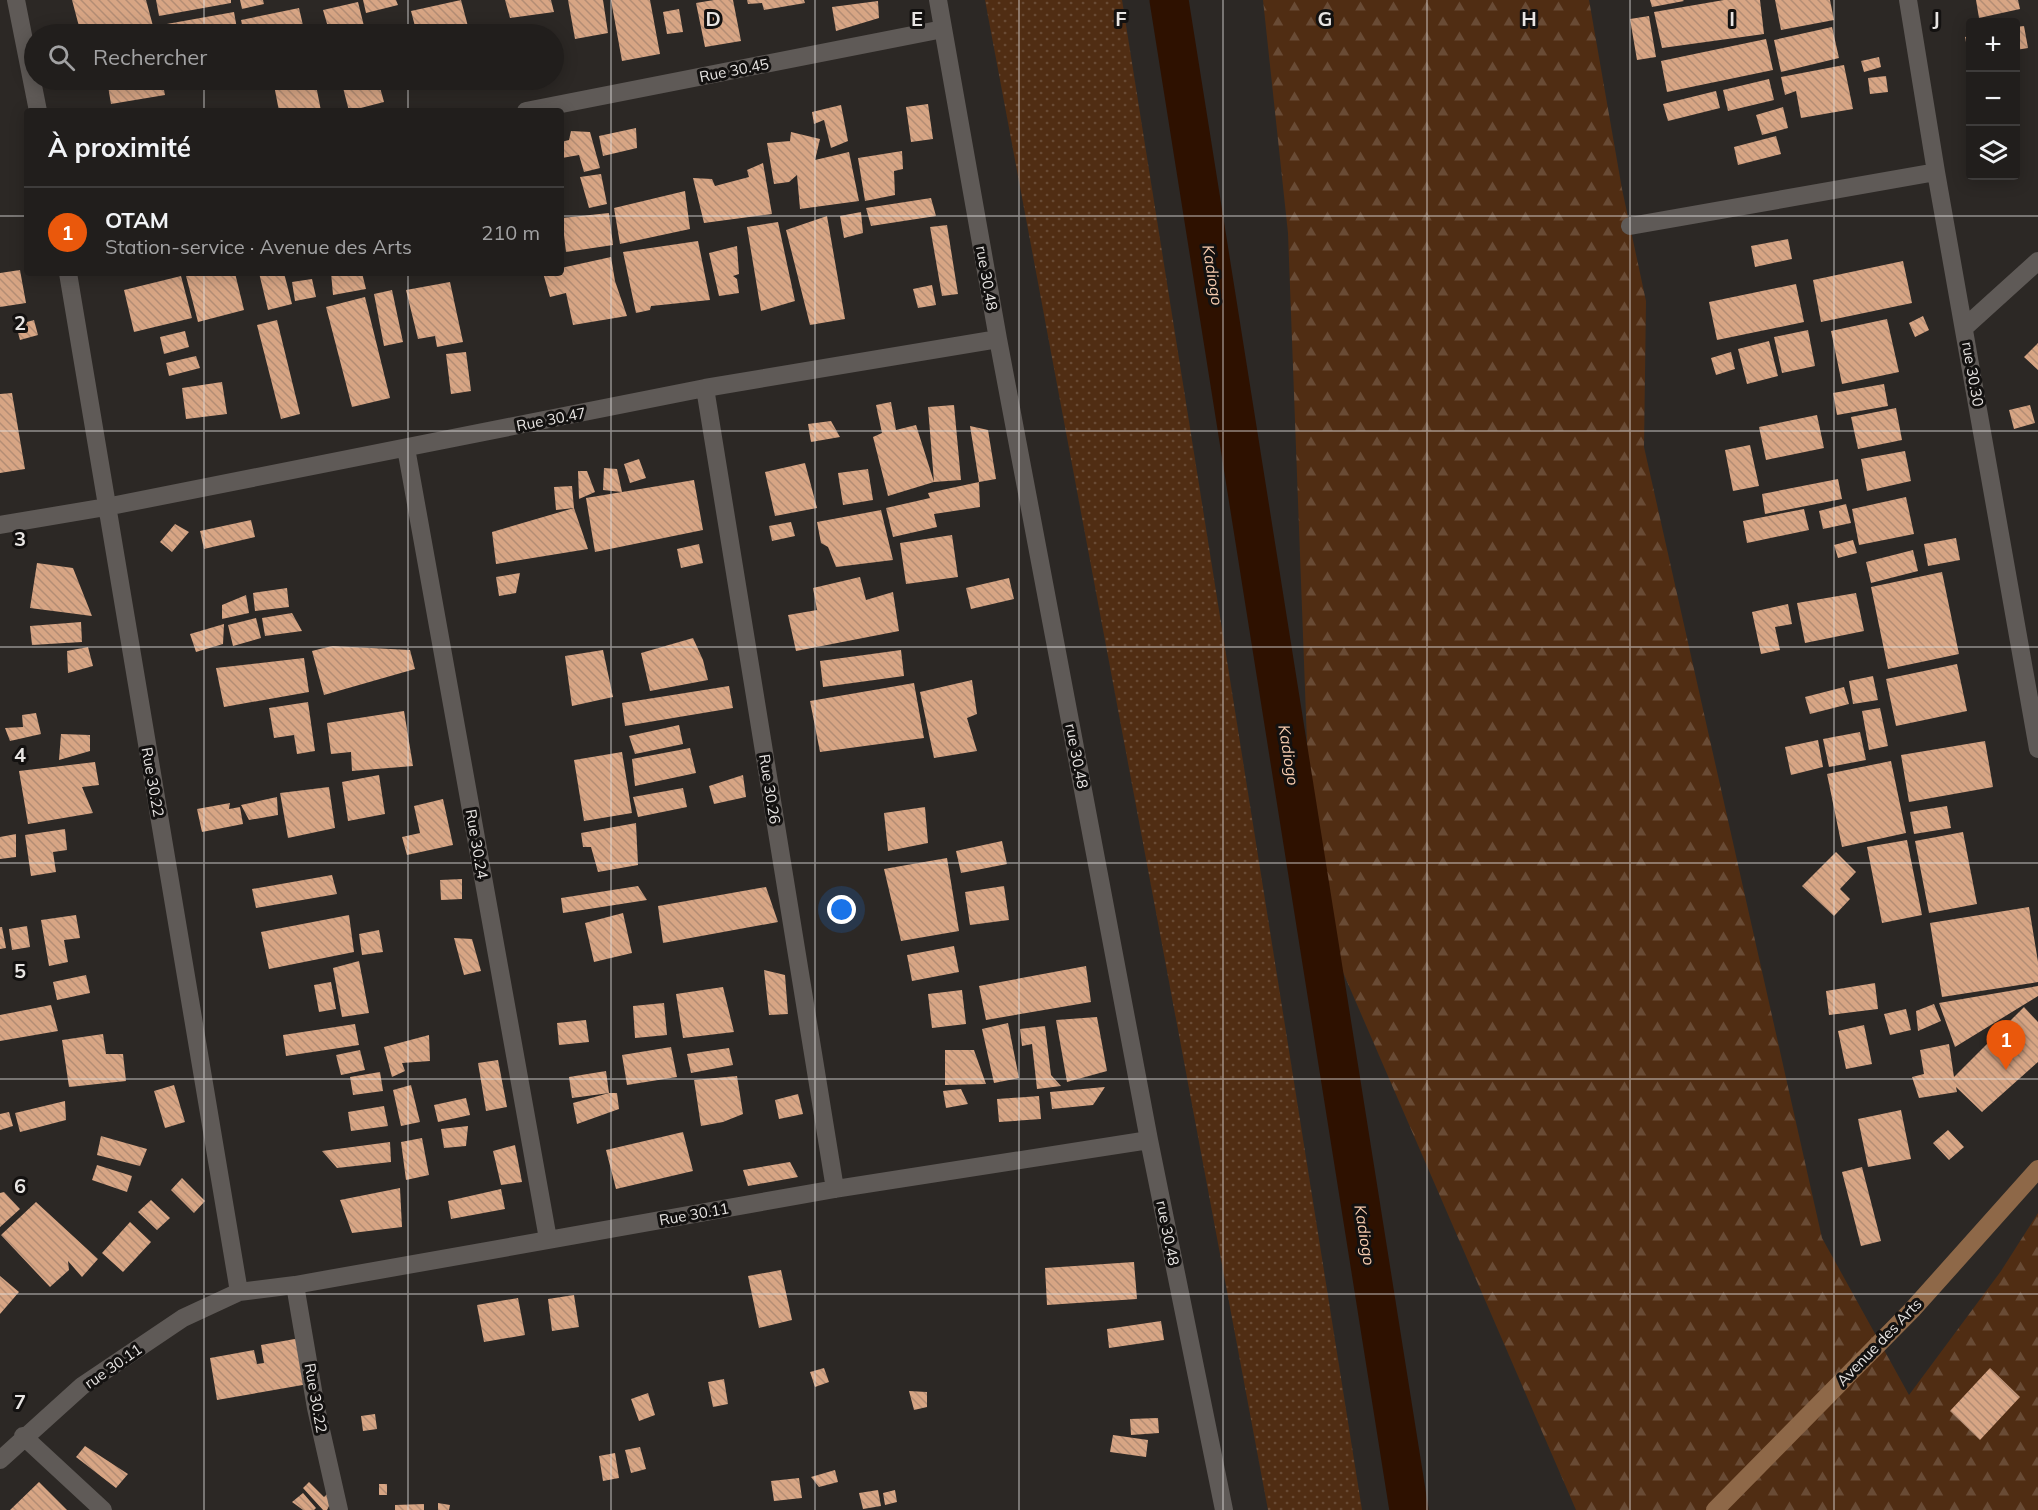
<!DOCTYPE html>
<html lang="fr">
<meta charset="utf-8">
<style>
body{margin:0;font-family:Mulish,sans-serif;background:#2d2b29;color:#f1f3f6}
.controls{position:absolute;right:18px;top:18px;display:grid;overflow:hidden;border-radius:6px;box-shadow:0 3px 15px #0003}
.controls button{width:54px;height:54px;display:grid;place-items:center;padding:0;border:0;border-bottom:2px solid #3e3c3b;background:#211e1c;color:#f1f3f6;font:30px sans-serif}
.you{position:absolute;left:842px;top:910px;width:21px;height:21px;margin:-15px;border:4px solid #fff;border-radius:50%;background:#1a73e8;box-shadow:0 0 0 9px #1a73e833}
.badge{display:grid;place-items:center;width:39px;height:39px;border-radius:50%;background:#ea580c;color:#fff;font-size:20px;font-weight:700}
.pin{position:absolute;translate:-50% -50px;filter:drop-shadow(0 2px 3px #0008)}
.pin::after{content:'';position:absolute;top:32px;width:21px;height:18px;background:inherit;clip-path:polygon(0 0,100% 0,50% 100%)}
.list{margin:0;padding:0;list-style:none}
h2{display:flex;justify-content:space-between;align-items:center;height:78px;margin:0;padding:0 24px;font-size:26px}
h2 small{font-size:20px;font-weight:400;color:#a2a2a3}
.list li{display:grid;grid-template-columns:39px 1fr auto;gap:18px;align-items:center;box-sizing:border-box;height:90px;padding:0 24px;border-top:2px solid #3e3c3b}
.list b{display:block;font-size:22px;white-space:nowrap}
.list p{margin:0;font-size:20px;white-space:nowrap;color:#a2a2a3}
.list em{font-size:20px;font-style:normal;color:#a2a2a3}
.icon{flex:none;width:33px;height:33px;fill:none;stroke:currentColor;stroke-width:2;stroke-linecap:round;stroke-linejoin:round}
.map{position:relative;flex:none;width:2038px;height:1510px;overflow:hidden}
.search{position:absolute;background:#211e1c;box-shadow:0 3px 15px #0003;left:24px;top:24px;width:540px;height:66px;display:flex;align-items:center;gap:15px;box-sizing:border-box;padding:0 21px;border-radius:33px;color:#a2a2a3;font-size:22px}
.panel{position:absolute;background:#211e1c;box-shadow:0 3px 15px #0003;left:24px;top:108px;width:540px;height:168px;border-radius:6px}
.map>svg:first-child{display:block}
.forest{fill:url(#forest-firs)}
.park{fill:url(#park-dots)}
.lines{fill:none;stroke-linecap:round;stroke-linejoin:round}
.canal{stroke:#2e1100;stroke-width:39}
.building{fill:url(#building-back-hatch)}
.street{stroke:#5f5a57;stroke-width:18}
.secondary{stroke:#8e6848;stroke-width:18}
.grid{fill:none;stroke:#e8e5e3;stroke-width:1.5;stroke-opacity:0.55}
.labels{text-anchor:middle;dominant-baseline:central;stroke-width:6;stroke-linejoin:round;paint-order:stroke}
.street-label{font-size:15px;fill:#e8e5e3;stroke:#131110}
.water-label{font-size:16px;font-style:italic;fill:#f6cbae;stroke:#131110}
.grid-label{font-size:20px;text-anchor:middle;font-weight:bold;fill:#e8e5e3;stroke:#131110;stroke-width:6;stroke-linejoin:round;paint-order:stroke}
</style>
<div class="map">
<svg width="2038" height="1510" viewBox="0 0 2038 1510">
<defs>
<pattern id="forest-firs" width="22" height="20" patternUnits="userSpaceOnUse" patternTransform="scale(1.5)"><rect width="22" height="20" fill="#502d13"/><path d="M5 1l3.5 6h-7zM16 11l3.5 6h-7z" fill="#694b35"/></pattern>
<pattern id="park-dots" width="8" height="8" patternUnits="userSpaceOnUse" patternTransform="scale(1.5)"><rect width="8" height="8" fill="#502d13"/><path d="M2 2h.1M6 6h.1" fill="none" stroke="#694b35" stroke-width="1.8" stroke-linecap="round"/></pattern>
<pattern id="building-back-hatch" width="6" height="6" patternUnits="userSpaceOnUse" patternTransform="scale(1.5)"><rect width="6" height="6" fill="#d7a584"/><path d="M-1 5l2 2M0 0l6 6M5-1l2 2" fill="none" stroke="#b38d74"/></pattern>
</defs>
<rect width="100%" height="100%" fill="#2c2825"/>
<path class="forest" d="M1263,0H1589L1622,189L1646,301L1644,447L1822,1238L1909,1395L2001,1271L2038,1213V1510H1576L1313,903L1288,233Z"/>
<path class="park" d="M985,0H1122L1362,1510H1268Z"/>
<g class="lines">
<path class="canal" d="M1169,0L1409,1510"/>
</g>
<path class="building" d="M72,0H146L153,26L120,34H81Z
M156,0H231V3L159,16Z
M240,0H263L264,4L242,9Z
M363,0H396L398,5L366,13Z
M461,0L470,34H417L411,11Z
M505,0H551L554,12L510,18Z
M568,0H603L608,33L575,39Z
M611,0H650L660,54L622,61Z
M714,0H733L741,41L705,47L696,3Z
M747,0H804L805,3L764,10L762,3L748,4Z
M1650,0H1683L1684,1L1652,7Z
M1724,0H1760L1764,34L1662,48L1654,12Z
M1775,0H1830L1834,20L1781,30Z
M1976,0H2018L2020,9L1979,18Z
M878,1L879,18L836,31L832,7Z
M358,2L366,34H330L323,10Z
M299,8L305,34H244L241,20Z
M679,9L683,32L667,34L663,12Z
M234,12L238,34H163L161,25Z
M1649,16L1656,57L1637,60L1630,19Z
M2024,26L2028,48L2016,50V27Z
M1832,27L1839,58L1781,72L1774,40Z
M1970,36V57H1969L1965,37Z
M1766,39L1773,70L1667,92L1661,61Z
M1879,57L1881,67L1864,72L1861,61Z
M1844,65L1853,109L1801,118L1796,91L1785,95L1781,77Z
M1886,76L1888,92L1870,94L1868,78Z
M1769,79L1774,100L1728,111L1723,90Z
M107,80H162L165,95L111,104Z
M273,80H315L321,111H279Z
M341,80H378L384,102L349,111Z
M1716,91L1720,108L1668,121L1663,104Z
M928,104L933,139L911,142L906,107Z
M841,105L848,141L831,148L824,120L814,124L812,112Z
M1783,107L1788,128L1762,135L1756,115Z
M636,128L637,148L603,156L599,136Z
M571,131L590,132L600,168L584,172L579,155L562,158L561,142L569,140Z
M791,132L820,139L815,160L849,152L859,201L800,209L797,175L789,182L774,184L767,143L790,141Z
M1776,136L1781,154L1738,165L1734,147Z
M902,151L903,169L894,171L895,195L865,201L858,158Z
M763,163L772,214L704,223L693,178L712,179L715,186L749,177L747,170Z
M601,174L607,204L589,208L580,177Z
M685,191L690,229L620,244L614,208Z
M931,198L936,216L871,226L866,208Z
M861,212L863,233L844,238L840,216Z
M609,213L613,245L566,252L562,218Z
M827,216L845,319L810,325L786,230Z
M778,222L795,301L761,311L747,227Z
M947,225L958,294L942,296L930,227Z
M1788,239L1792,259L1755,267L1751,246Z
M698,241L710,300L651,306L650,310L636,313L623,252Z
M737,246L739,274L733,276L737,279L739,293L719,296L709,253Z
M611,257L615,281L627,316L573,325L566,293L550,297L543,273H561V268Z
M1903,261L1912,303L1821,322L1813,280Z
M20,270L26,303L0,307V273Z
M198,273H235L244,310L198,322L186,276Z
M259,273H284L292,304L268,310Z
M331,273H362L366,289L333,295Z
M181,276L192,318L134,332L124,290Z
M312,279L316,297L295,301L292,282Z
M450,282L463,342L437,347L435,336L418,339L406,290Z
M1796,284L1804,322L1717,340L1709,302Z
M932,285L936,305L918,308L913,289Z
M392,290L403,342L384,346L374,294Z
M365,297L390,398L352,407L326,307Z
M1923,316L1929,330L1915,337L1909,323Z
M1887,319L1899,372L1842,384L1831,331Z
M34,320L38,335L20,340L16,325Z
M277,320L300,414L281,419L257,325Z
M1808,330L1815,366L1782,373L1774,337Z
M185,331L189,347L164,354L160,337Z
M1769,341L1778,376L1747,384L1738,349Z
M2038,343V370L2024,357Z
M466,352L471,391L451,394L446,354Z
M1731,352L1735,369L1716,375L1711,358Z
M196,356L200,368L169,376L166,363Z
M222,382L227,414L186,419L182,388Z
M1884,384L1888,406L1837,415L1833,393Z
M12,393L25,469L0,473V394Z
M891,402L896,430L916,425L934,482L888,496L873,437L882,433L876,405Z
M954,405L961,480L934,482L928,407Z
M2030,405L2035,423L2014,429L2009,410Z
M1896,408L1902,440L1858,449L1851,417Z
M1817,415L1824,448L1766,460L1759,427Z
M831,421L840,437L811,442L808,424Z
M970,426L988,430L996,479L979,482L980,507L934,514L937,527L893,537L886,508L930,498L928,493L979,482Z
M1750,445L1759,486L1733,491L1725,450Z
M1905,451L1911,481L1867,491L1861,459Z
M639,459L646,478L630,483L624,464Z
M805,463L817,508L775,516L765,472Z
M604,468L617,469L622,492L694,480L703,530L595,552L586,498L622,492L603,490Z
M868,469L873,500L843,505L838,473Z
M578,471H587L595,492L579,499Z
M1838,479L1842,499L1765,514L1762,494Z
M572,486L574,508L556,510L554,487Z
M1906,497L1914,534L1859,545L1852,509Z
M1846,504L1851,523L1823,529L1819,511Z
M574,508L588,549L496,564L492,532Z
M1804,509L1809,530L1747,543L1743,521Z
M881,510L893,560L836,567L828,547L821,543L817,522Z
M251,520L255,537L204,549L200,531Z
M791,522L795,536L772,541L769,526Z
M175,524L189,532L172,552L160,542Z
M952,535L958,577L906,584L900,543Z
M1956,538L1960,560L1928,566L1924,544Z
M1853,540L1857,553L1838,558L1834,545Z
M699,544L703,563L681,568L677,549Z
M1913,550L1918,571L1871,583L1866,562Z
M37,563L73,568L92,616L30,608Z
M1942,572L1959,654L1888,669L1871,587Z
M520,573L516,593L499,596L496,577Z
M860,577L866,600L893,592L899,631L796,651L788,615L817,610L813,588Z
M1009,578L1014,599L971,609L966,588Z
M287,588L289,607L255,611L253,593Z
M1856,593L1864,631L1805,643L1797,603Z
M246,595L249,613L222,619V605Z
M1788,604L1792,624L1775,627L1780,650L1761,654L1752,612Z
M292,613L302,631L265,636L262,618Z
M256,618L261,638L233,646L228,625Z
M81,622L82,642L32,645L30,626Z
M224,624L223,644L196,652L190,634Z
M693,638L703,660L708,680L650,691L641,653Z
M332,646L410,650L415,669L324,695L312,651Z
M88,647L93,666L68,673L67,651Z
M603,650L613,697L572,706L565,656Z
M901,650L904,676L823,687L820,661Z
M304,658L309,692L224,707L216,668Z
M1957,664L1967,711L1896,726L1886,679Z
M1873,676L1878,700L1853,704L1849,681Z
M972,680L977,714L967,718L977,751L934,758L920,692Z
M914,683L924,738L820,752L810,701Z
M729,686L733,708L625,726L622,703Z
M1844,687L1849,704L1810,714L1805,697Z
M308,702L315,751L297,754L294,735L274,738L269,708Z
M1880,708L1888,746L1869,750L1862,711Z
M404,711L413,766L352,771L351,752L331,754L327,723Z
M36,713L41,734L10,741L5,728L23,727L22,715Z
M679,725L683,744L635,754L629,736Z
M1860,732L1866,760L1829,767L1823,739Z
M61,734L90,735V751L59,760Z
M1818,740L1823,767L1791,775L1785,747Z
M1985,741L1993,787L1909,802L1901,755Z
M690,748L696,773L635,786L632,759Z
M622,752L632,813L584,821L574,760Z
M1891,761L1906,833L1842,847L1827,774Z
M95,762L99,785L82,787L93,813L28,824L19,771Z
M379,775L385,814L348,821L342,782Z
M743,775L746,797L714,804L709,786Z
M329,787L335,828L288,838L280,793Z
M683,788L687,807L638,817L633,797Z
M277,797L278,815L249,820L241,805Z
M443,799L453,845L407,855L402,837L420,833L414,806Z
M230,803L229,809L240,807L243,824L202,832L197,809Z
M1947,806L1951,828L1914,834L1910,812Z
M925,807L928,843L888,851L884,813Z
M636,823L638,865L598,872L591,847H583L581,833Z
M65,829L67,850L53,852L56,872L31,876L25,835Z
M1963,832L1977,904L1929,913L1915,841Z
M16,834V857L0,859V837Z
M1907,840L1922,915L1882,923L1867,847Z
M1002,841L1007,864L961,873L956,851Z
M1836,852L1856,872L1840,889L1850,899L1834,916L1802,886Z
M947,858L959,931L901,941L884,869Z
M332,875L337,894L256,908L252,889Z
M462,879V899L441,900L440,880Z
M638,886L647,900L563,913L561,898Z
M1004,886L1009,920L970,925L965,892Z
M766,887L778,922L663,943L658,906Z
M2029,907L2038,962V982L1942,997L1930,923Z
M623,913L632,953L594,962L585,923Z
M76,915L80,938L64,940L68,962L49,966L41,920Z
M349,915L354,952L269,969L261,932Z
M27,926L30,947L12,950L9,929Z
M0,927H2L6,948L0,949Z
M379,930L383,952L362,955L359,934Z
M454,938L472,939L481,971L464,975Z
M954,946L959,972L912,981L907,955Z
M359,961L369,1013L342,1017L333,968Z
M1086,966L1091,1002L986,1020L979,986Z
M764,970L785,975L788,1014L769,1015Z
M86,975L90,993L57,1000L53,982Z
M331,982L336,1009L319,1012L314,985Z
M1875,983L1878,1009L1829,1015L1826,991Z
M2038,986V996L1955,1047L1939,1003Z
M723,987L734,1032L683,1038L676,994Z
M962,990L966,1024L932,1028L928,994Z
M664,1003L667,1035L635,1038L633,1006Z
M1934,1004L1941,1021L1918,1031L1916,1011Z
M51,1005L58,1031L0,1041V1015Z
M2024,1007L2038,1022V1062L1982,1112L1956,1087L1957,1092L1919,1098L1912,1077L1924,1074L1920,1050L1949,1044L1954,1077Z
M1906,1009L1911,1030L1890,1035L1884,1014Z
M1097,1017L1107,1071L1067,1082L1056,1020Z
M586,1020L589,1042L559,1045L557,1023Z
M1008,1023L1019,1078L994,1083L982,1029Z
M355,1024L359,1045L286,1056L283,1035Z
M1864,1025L1872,1064L1846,1069L1838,1031Z
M1045,1026L1051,1075L1061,1086L1037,1089L1032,1044L1022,1046L1020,1029Z
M103,1034L106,1054H123L126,1081L69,1087L62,1040Z
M429,1035L430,1061L402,1063L405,1071L392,1077L384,1047Z
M671,1047L677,1077L627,1085L622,1055Z
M729,1048L733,1065L691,1073L687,1054Z
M360,1050L365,1070L341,1075L336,1055Z
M945,1050H974L986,1084L945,1085Z
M498,1060L507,1107L486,1111L478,1063Z
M606,1071L609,1093H617L619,1109L577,1124L573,1103L609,1093L572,1098L569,1077Z
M380,1072L383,1091L353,1095L350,1077Z
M737,1076L743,1114L723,1122L701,1126L694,1080Z
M174,1085L185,1122L165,1128L154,1091Z
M411,1085L420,1122L401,1126L393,1090Z
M1105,1087L1093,1105L1052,1109L1050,1092Z
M961,1089L968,1104L946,1108L943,1091Z
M798,1094L803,1114L779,1119L775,1100Z
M1039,1096L1041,1119L999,1122L997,1099Z
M466,1098L470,1115L438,1122L434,1105Z
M65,1101L66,1120L20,1132L15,1113Z
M384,1106L388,1126L351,1131L348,1112Z
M1901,1110L1911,1159L1868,1167L1858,1119Z
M9,1112L13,1126L0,1130V1114Z
M468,1126L466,1146L444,1148L441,1129Z
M1948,1130L1964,1147L1949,1160L1933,1143Z
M683,1132L693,1171L616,1189L606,1150Z
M101,1136L147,1149L140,1166L97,1155Z
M422,1138L429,1175L406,1180L401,1142Z
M390,1142L391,1162L337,1168L322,1151Z
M515,1145L522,1182L501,1185L493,1151Z
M790,1162L798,1177L748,1186L743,1170Z
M97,1165L132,1176L127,1192L92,1180Z
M1862,1167L1881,1241L1861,1246L1842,1172Z
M182,1178L205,1201L194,1213L171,1190Z
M400,1188L402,1227L352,1233L340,1200Z
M501,1189L505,1209L451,1219L448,1201Z
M4,1192L20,1209L0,1227V1193Z
M151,1200L170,1218L157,1230L138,1212Z
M36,1202L98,1259L82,1277L68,1261L69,1270L50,1287L1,1235Z
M130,1222L151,1242L123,1272L102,1253Z
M1134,1262L1137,1299L1047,1305L1045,1268Z
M781,1270L792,1320L759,1328L748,1276Z
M0,1276L19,1292L0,1314Z
M574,1295L579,1327L552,1331L548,1299Z
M518,1298L525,1335L484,1342L477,1305Z
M1161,1321L1164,1340L1109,1348L1107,1329Z
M306,1337L314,1383L217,1400L210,1358L254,1350L257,1364L264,1363L261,1345Z
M824,1368L829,1382L815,1387L810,1372Z
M1990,1368L2020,1397L1980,1440L1950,1411Z
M724,1379L728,1404L713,1407L708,1382Z
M909,1391L927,1392V1407L914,1410Z
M648,1393L655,1415L639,1421L631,1399Z
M375,1414L377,1429L363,1431L361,1416Z
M1158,1418L1159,1433L1131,1435L1130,1419Z
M1113,1435L1148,1440L1146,1457L1110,1452Z
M85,1446L128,1474L116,1488L76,1457Z
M640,1447L646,1469L631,1473L625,1450Z
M615,1453L619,1478L603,1481L599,1456Z
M835,1470L838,1482L819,1487L811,1477Z
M799,1478L802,1498L774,1501L771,1481Z
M39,1482L67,1510H10Z
M309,1482L324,1497L329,1492L334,1496L327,1510H323L303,1488Z
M379,1484H387V1495H379Z
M878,1490L881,1506L863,1509L859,1493Z
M895,1490L897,1502L885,1505L883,1493Z
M303,1493L316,1508L314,1510H303L292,1502Z
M438,1503L450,1505L449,1510H438Z
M424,1504V1510H395V1505Z"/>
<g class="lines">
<path class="street" d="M16,0L38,111
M938,0L998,339L1149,1140L1224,1510
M1908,0L1936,172L2038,749
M526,111L943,29
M1630,226L1936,172
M68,273L239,1292
M1965,327L2038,261
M705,388L835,1189
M406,448L548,1239
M0,525L106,507L705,388L998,339
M295,1285L316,1408L339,1510
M23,1436L103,1510
M0,1460L82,1386L183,1318L239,1292L295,1285L835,1189L1149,1140"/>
<path class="secondary" d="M1715,1510L1912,1310L2038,1169"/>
</g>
<path class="grid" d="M204,0V34M408,0V34M611,0V1510M815,0V1510M1019,0V1510M1223,0V1510M1427,0V1510M1630,0V1510M1834,0V1510M204,80V111M408,80V111M0,216H27M561,216H2038M204,273V1510M408,273V1510M0,431H2038M0,647H2038M0,863H2038M0,1079H2038M0,1294H2038"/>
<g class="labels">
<g class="street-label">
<text transform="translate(734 70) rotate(-11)">Rue 30.45</text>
<text transform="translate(987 278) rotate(80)">rue 30.48</text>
<text transform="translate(1973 374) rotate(80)">rue 30.30</text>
<text transform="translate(551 419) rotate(-11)">Rue 30.47</text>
<text transform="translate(1077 756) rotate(79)">rue 30.48</text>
<text transform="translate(153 782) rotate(80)">Rue 30.22</text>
<text transform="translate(770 789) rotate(81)">Rue 30.26</text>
<text transform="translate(477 844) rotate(80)">Rue 30.24</text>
<text transform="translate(694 1214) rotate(-10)">Rue 30.11</text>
<text transform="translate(1168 1233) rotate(79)">rue 30.48</text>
<text transform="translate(1879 1342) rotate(-46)">Avenue des Arts</text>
<text transform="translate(113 1366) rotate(-35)">rue 30.11</text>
<text transform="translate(316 1398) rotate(80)">Rue 30.22</text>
</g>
<g class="water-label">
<text transform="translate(1213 275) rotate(81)">Kadiogo</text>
<text transform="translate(1289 755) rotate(81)">Kadiogo</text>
<text transform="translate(1365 1235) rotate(81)">Kadiogo</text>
</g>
</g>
<g class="grid-label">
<text x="713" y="26">D</text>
<text x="917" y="26">E</text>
<text x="1121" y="26">F</text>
<text x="1325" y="26">G</text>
<text x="1529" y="26">H</text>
<text x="1732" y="26">I</text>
<text x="1936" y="26">J</text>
<text x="20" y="330">2</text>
<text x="20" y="546">3</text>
<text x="20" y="762">4</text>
<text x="20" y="978">5</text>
<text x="20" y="1193">6</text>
<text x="20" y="1409">7</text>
</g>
</svg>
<div class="controls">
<button>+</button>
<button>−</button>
<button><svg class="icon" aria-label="layers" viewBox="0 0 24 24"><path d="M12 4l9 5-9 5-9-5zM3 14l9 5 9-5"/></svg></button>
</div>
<div class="you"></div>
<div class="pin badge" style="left:2006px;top:1070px">1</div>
<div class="search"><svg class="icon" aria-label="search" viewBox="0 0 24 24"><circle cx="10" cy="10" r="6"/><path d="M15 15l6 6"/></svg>Rechercher</div>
<section class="panel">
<h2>À proximité<small></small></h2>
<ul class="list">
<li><span class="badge">1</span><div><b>OTAM</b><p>Station-service · Avenue des Arts</p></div><em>210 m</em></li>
</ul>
</section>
</div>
